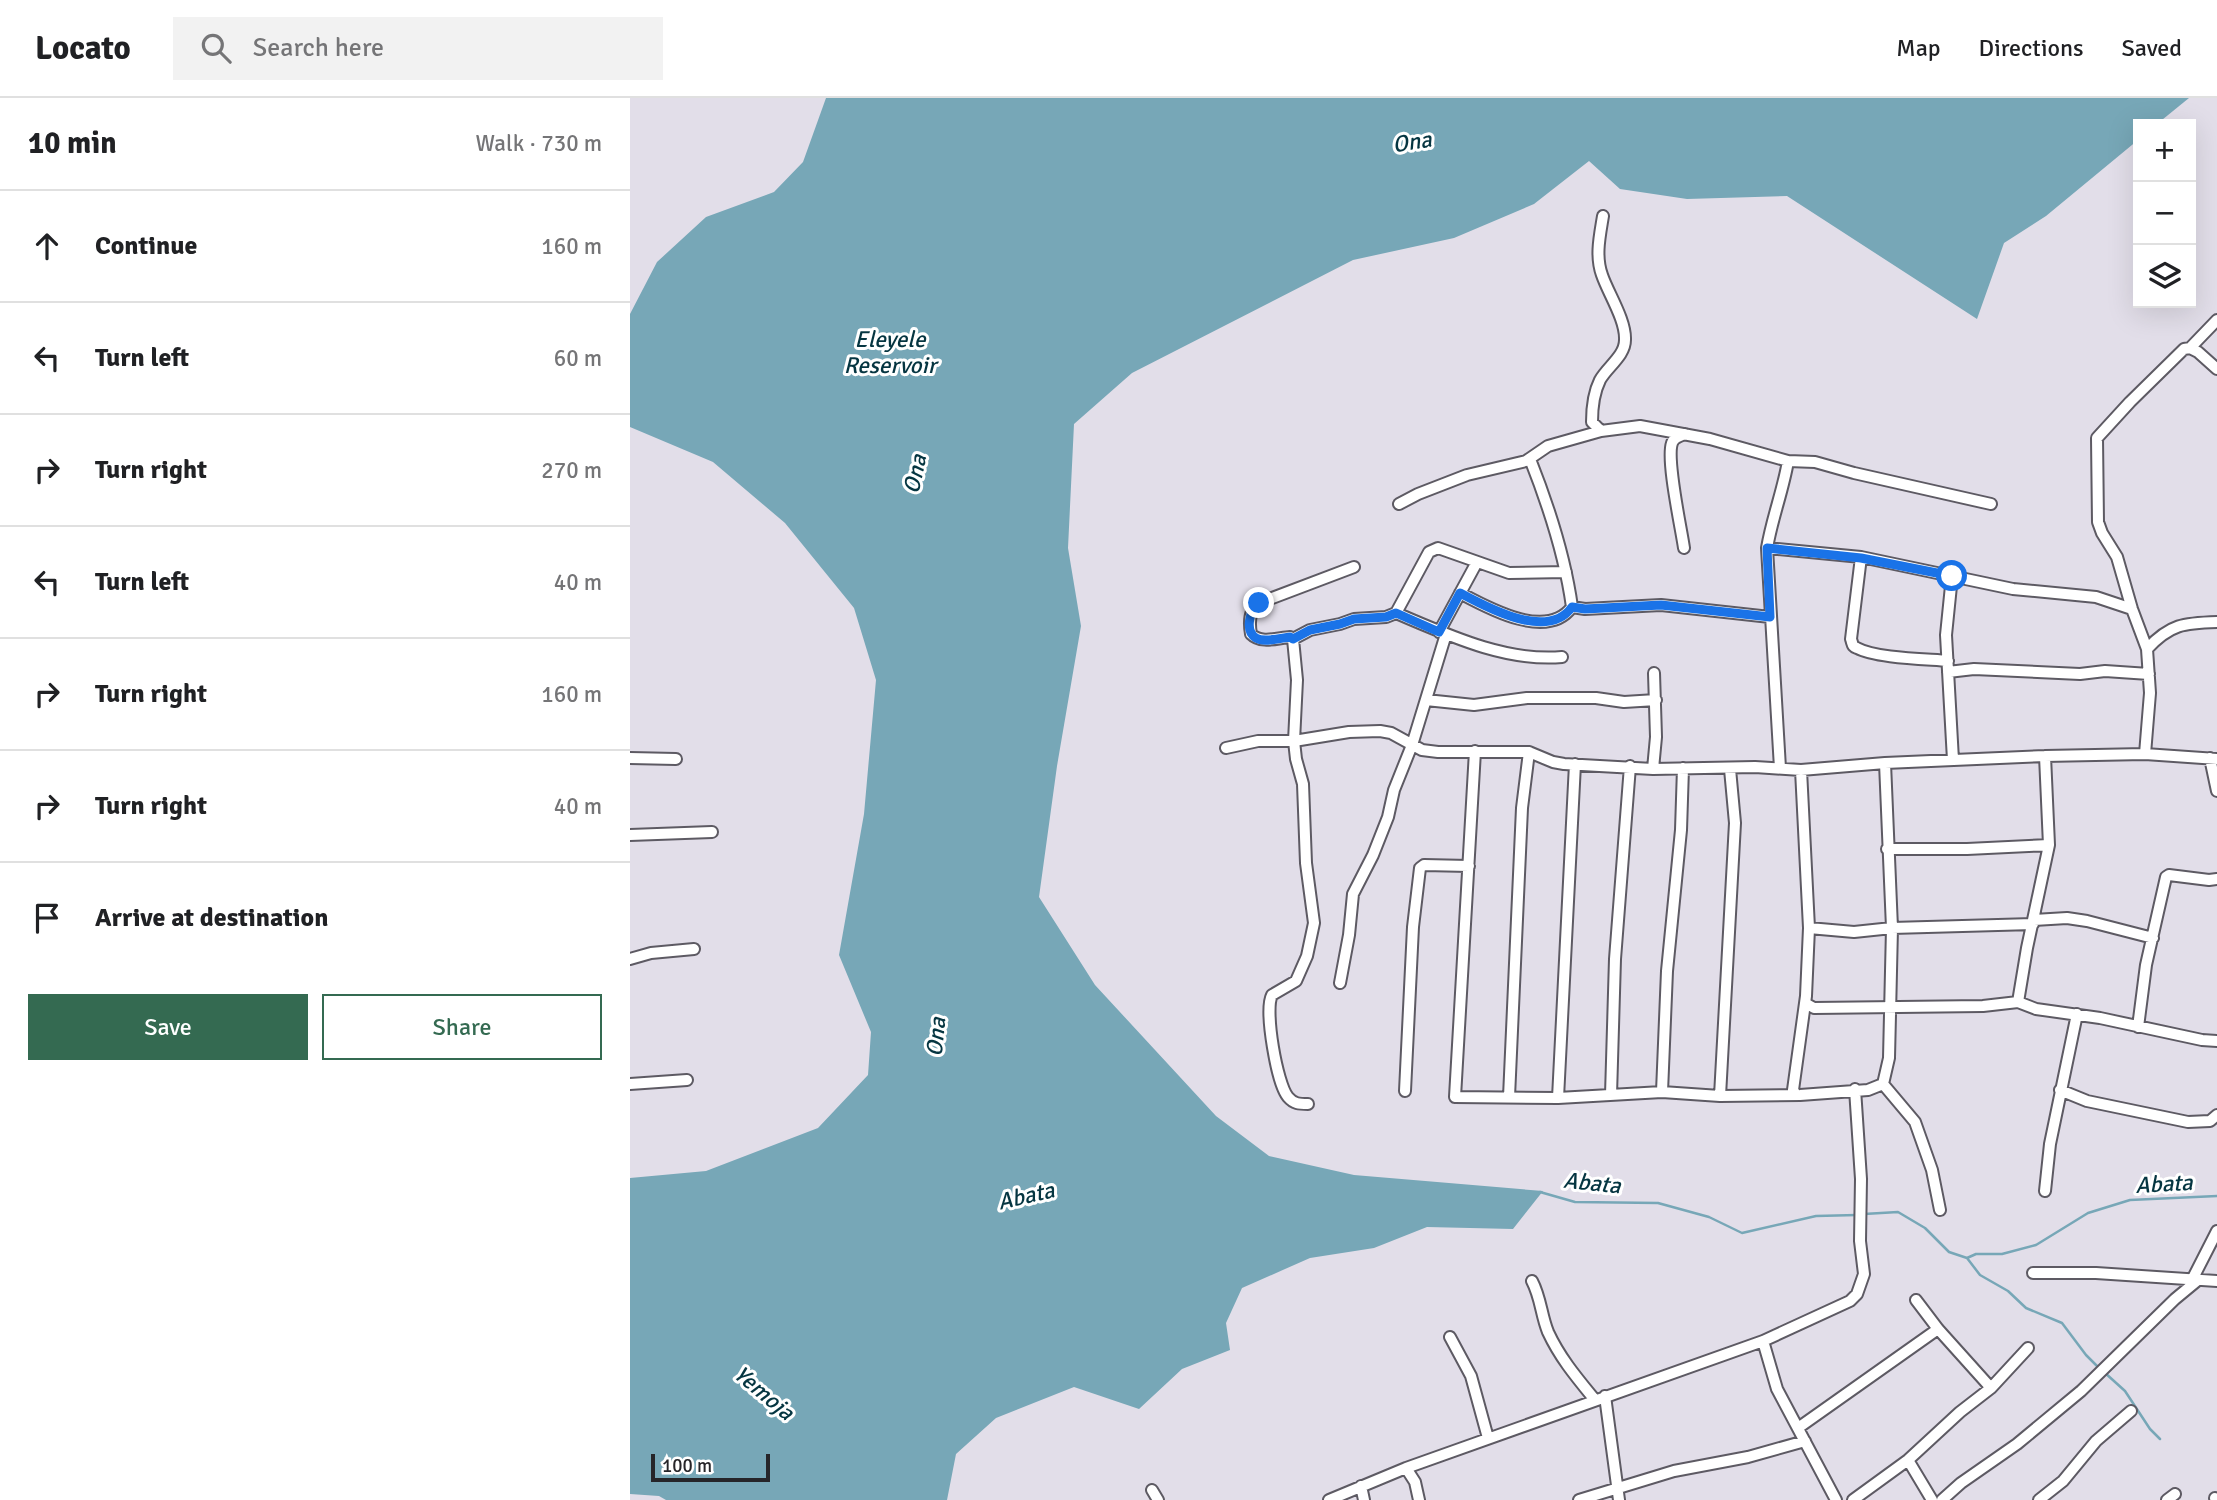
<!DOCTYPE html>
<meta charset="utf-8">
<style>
body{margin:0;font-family:Signika,sans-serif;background:#f2f2f2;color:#202124}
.controls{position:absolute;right:21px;top:21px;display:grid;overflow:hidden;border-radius:0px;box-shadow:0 7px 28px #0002}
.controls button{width:63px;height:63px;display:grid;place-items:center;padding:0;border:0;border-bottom:2px solid #e0e0e0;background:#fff;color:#202124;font:35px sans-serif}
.scale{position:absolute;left:21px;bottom:18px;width:119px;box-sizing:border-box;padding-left:7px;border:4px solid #262529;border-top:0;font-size:19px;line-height:24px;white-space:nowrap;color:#262529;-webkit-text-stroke:5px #fff;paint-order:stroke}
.stop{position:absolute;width:21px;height:21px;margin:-16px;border:5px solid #1a73e8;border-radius:50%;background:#fff}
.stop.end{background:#1a73e8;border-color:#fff;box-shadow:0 2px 7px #0008}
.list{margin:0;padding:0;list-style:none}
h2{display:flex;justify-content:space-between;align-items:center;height:91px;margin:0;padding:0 28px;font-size:30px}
h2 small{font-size:23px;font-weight:400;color:#757577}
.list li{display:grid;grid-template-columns:46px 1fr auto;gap:21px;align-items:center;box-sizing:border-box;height:112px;padding:0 28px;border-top:2px solid #e0e0e0}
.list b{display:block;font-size:26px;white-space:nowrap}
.list em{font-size:23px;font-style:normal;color:#757577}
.actions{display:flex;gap:14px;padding:21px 28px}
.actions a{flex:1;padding:16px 0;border:2px solid #346a51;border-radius:0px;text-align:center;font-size:24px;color:#346a51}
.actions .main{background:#346a51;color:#fff}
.icon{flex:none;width:38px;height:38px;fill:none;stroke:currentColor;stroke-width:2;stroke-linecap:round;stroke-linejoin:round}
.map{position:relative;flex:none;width:1587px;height:1402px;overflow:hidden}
header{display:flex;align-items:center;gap:42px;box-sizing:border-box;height:98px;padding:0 35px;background:#fff;border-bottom:2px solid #e0e0e0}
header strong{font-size:33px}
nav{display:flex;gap:38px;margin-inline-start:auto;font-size:24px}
.search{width:490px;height:63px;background:#f2f2f2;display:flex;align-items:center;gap:18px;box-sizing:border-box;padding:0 24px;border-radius:0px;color:#757577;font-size:26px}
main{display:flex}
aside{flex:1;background:#fff}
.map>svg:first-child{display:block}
.water{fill:#77a7b7}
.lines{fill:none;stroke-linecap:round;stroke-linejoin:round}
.stream{stroke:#77a7b7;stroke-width:2.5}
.minor-casing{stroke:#5d5a63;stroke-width:14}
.minor{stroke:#fff;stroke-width:10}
.route{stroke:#1a73e8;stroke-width:9}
.labels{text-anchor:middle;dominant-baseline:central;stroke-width:6;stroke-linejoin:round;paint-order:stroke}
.water-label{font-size:23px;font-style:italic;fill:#053541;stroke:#fff}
</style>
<header>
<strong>Locato</strong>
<div class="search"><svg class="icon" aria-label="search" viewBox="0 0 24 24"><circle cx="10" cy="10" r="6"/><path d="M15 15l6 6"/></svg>Search here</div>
<nav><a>Map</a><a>Directions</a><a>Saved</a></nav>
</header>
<main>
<aside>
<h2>10 min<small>Walk · 730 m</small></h2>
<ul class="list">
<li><svg class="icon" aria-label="ahead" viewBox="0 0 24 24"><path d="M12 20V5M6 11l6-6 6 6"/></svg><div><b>Continue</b></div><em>160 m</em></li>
<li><svg class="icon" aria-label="left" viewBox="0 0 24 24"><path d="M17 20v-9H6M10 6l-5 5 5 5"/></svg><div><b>Turn left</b></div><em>60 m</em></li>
<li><svg class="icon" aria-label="right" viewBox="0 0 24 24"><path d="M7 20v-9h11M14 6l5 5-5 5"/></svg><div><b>Turn right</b></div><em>270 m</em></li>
<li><svg class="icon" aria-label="left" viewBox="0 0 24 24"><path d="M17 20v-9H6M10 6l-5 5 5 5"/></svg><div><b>Turn left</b></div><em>40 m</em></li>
<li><svg class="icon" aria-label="right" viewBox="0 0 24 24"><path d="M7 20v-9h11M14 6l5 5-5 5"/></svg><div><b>Turn right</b></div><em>160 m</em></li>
<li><svg class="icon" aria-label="right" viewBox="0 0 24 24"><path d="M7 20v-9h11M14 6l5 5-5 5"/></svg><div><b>Turn right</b></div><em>40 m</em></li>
<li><svg class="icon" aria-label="arrive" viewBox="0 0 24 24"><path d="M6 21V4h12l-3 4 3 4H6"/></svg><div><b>Arrive at destination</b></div></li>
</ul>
<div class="actions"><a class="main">Save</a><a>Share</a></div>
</aside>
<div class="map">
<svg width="1587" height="1402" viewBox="0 0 1587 1402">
<rect width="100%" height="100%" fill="#e2dee9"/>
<path class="water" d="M196,0H1559L1527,26H1508V42L1416,118L1374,145L1347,221L1157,98L1057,101L990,91L959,63L904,106L824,140L723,162L502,275L444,326L438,450L451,528L427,668L409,799L465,887L586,1018L639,1058L724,1077L913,1093L883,1131L797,1129L744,1150L680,1160L612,1190L596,1225L600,1252L552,1271L509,1311L444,1289L366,1320L326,1356L317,1402H36L29,1398L0,1396V1080L76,1073L188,1030L238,977L241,934L209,857L234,716L246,582L224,510L155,425L83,364L0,329V216L27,164L76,119L144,94L173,64Z"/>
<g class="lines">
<path class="stream" d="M910,1094L945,1104L1028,1105L1079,1119L1112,1135L1186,1118L1227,1117
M1234,1116L1268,1114L1295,1130L1319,1154L1337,1160L1346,1156H1372L1406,1147L1458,1115L1500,1102L1587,1098
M1337,1160L1350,1177L1378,1193L1396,1210L1432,1225L1456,1257L1469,1270
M1474,1274L1495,1293L1520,1331L1530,1341"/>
<g class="minor-casing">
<path id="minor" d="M1560,250L1568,254L1587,271
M971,333L962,324C962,311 964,294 970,282C977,269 995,258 995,242C996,222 978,195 972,177C965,158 970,137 973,118
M769,406L788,396L837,377L896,363L918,348L971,333L1010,328L1080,341L1158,363L1185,364L1224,375L1361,406
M1054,450C1051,429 1036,362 1042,345C1044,339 1050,338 1055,336
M1137,450L1231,459L1383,491L1466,499L1502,511
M1231,459L1221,541C1223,547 1222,548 1227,550C1245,560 1295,561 1318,563
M724,469L629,505C619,512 619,525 621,536C631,546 647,540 660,539L663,541L680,532L710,526L724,521L756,519L766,515L799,454L808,450L879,475L936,474
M1322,478L1316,537L1323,662
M830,495C858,510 917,543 942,509C935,458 919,409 900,361
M942,509L955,511L1031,507L1140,519
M766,515C818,537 875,564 932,559
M809,534L847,464
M663,541L667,582L664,643L666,661L673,686L676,765L684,825L677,858L666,883L642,897C634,912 647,986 658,999C664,1006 669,1006 678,1006
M1517,551C1540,526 1554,525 1587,524
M1318,574L1344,571L1450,576L1475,573L1519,576
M796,602L844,607L897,600H966L994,604L1026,602
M596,650L628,643H664L719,634L750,633L761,635L792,652L808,654H899L923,664L934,666L1023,671L1125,669L1171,672L1255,665L1415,658L1515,656L1587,661
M845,653L825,999L928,1000L1032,994L1090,998L1170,997L1238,992L1253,986
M1515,656L1520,595L1517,551L1502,511L1487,459L1472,435L1468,424L1467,340L1500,304L1554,251L1560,250L1587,222
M0,660L46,661
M1580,660L1587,693
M1255,665L1262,830L1259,960L1253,986L1285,1024L1302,1072L1310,1112
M1150,670L1137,450C1142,420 1153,393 1158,363
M1023,671L1026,639L1024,575
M0,737L82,734
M1257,751H1337L1419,747
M1404,822L1437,820L1457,823L1523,840
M1179,830L1224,834L1262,830L1403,826
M0,861L21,855L64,851
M710,885L719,837L723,796L743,757L758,719L764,692L782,647L816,536
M1388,904L1397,850L1419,747L1415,658
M1175,905L1184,910L1353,908L1388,904L1406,911L1470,920L1572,942L1587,943
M1508,929L1516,867L1536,779L1539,777L1579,782L1587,781
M0,986L57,982
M1430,992L1457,1003L1558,1024L1580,1023L1587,1017
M775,993L783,829L790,770L794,767L839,768
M1032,994L1037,873L1051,732L1053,670
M1165,995L1163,992L1176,898L1179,830L1171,672
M981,997L985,861L1000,668
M1090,998L1105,725L1100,671
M879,999L892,710L899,654
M928,1000L945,666
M1415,1093L1420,1046L1447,916
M1403,1175H1466L1587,1183
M1562,1182L1587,1133
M902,1183C911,1200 911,1217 918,1234C930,1260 947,1280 965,1302
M1286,1202L1308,1231L1361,1290
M820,1239L841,1278L858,1340
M1133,1243L1147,1291L1206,1402
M975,1298L989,1402
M1168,1330L1308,1231
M1278,1362L1302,1402
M776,1370L785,1384L789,1402
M731,1388L734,1402
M522,1392L528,1402
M1585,1400L1587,1402
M699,1402L776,1370L1133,1243L1220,1203L1227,1196L1234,1176L1230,1143L1231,1081L1225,991
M949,1402L1044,1373L1118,1359L1175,1343
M1223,1402L1278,1362L1330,1314L1361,1290L1398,1250
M1312,1402L1331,1385L1387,1346L1451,1293L1545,1201L1568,1182
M1409,1402L1433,1383L1466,1343L1501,1313
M1537,1402L1545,1396"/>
</g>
<use href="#minor" class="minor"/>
</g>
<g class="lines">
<path class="route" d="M629,505C620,511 614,533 626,540C634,545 651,540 660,539L663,541L680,532L710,526L724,521L756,519L766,515L809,534L830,495C858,510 918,543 942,509L955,511L1031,507L1140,519L1137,450L1231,460L1322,478"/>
</g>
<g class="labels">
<g class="water-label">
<text transform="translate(782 44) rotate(-9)">Ona</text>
<text x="260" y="241">Eleyele<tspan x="260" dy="26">Reservoir</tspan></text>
<text transform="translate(285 376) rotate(-78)">Ona</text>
<text transform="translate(306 939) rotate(-84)">Ona</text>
<text transform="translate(962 1085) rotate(6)">Abata</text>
<text transform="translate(1534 1086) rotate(-3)">Abata</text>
<text transform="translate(396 1098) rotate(-13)">Abata</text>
<text transform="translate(134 1295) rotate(40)">Yemoja</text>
</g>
</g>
</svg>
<div class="controls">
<button>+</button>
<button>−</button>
<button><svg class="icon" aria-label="layers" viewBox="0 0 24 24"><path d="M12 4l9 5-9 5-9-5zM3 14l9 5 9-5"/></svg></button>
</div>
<div class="scale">100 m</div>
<div class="stop" style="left:1322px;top:478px"></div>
<div class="stop end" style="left:629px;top:505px"></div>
</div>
</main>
